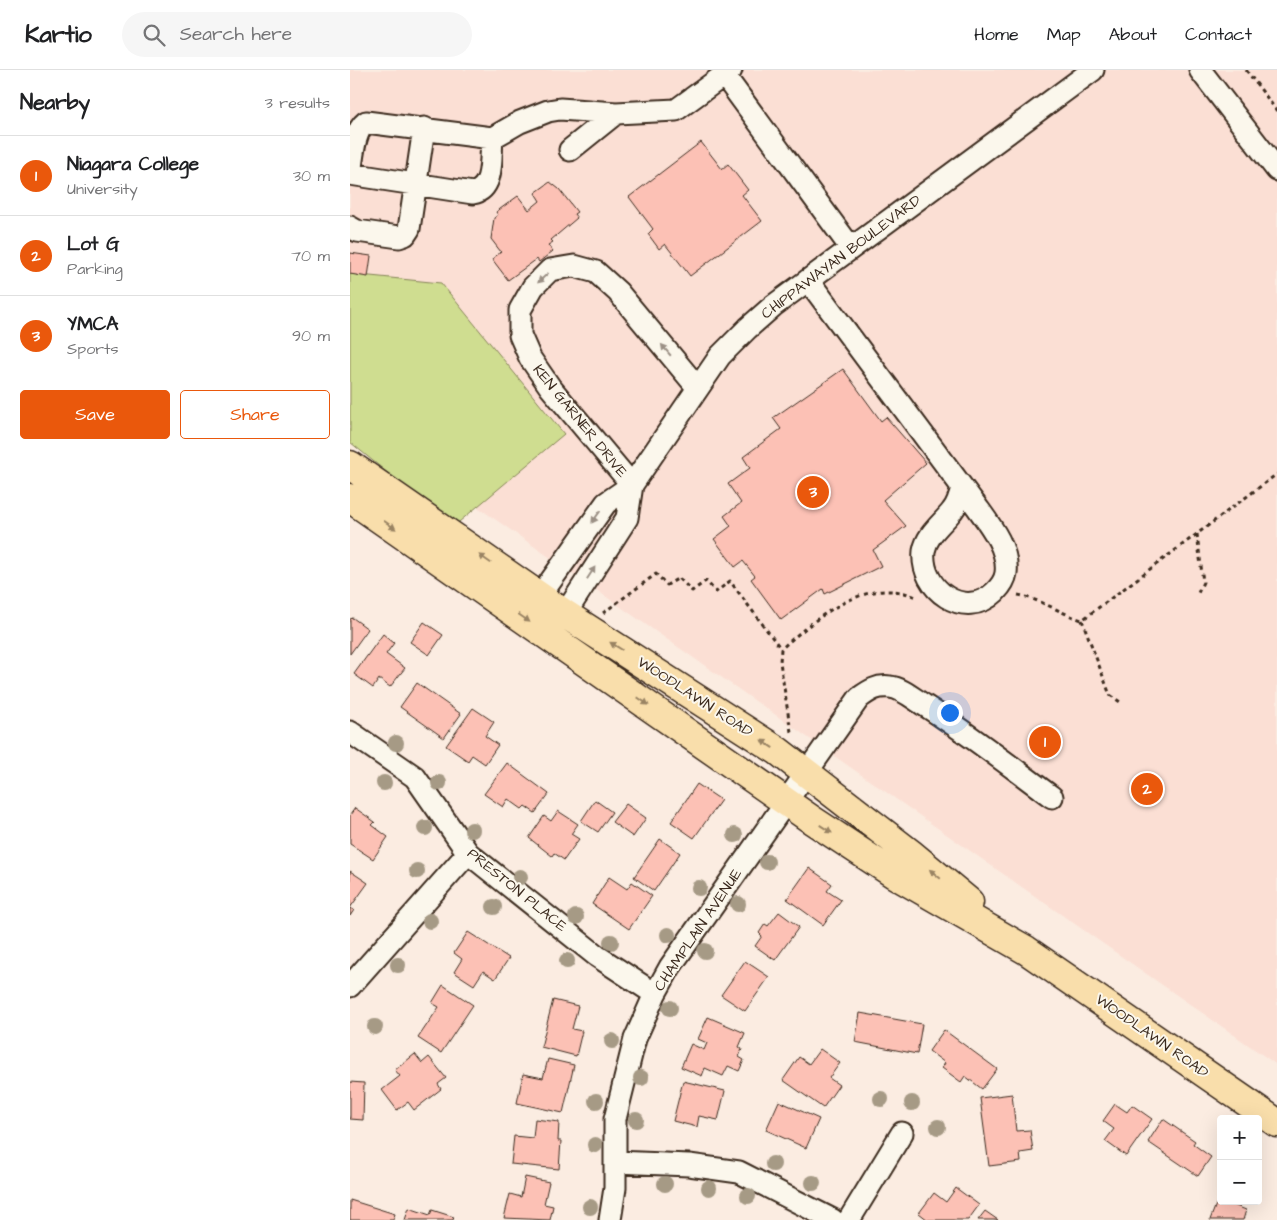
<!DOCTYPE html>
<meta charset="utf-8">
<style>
body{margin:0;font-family:"Architects Daughter",sans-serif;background:#f6f6f6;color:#202124}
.controls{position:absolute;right:15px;bottom:15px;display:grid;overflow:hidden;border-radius:5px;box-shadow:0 5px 20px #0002}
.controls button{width:45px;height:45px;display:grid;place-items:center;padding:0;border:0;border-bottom:1px solid #e0e0e0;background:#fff;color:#202124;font:25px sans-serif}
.you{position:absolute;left:599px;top:642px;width:18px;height:18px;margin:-12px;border:4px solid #fff;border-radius:50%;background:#1a73e8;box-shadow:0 0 0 8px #1a73e833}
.badge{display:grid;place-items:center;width:32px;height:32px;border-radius:50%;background:#ea580c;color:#fff;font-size:16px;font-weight:700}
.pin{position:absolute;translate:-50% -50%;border:2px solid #fff;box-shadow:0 1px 5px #0006}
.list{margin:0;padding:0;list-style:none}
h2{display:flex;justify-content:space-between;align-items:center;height:65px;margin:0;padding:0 20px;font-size:21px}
h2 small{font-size:16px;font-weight:400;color:#757577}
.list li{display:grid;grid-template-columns:32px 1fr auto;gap:15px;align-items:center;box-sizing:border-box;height:80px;padding:0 20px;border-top:1px solid #e0e0e0}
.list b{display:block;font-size:19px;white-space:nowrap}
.list p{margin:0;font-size:16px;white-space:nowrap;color:#757577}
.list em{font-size:16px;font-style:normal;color:#757577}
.actions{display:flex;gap:10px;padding:15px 20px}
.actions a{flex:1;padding:11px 0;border:1px solid #ea580c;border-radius:5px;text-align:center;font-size:18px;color:#ea580c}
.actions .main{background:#ea580c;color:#fff}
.icon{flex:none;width:28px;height:28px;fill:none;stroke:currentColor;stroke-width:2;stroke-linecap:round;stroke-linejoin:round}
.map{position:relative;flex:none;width:927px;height:1150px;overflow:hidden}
header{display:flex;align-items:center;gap:30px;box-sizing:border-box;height:70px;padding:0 25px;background:#fff;border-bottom:1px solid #e0e0e0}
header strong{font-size:24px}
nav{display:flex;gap:28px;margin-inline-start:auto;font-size:18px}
.search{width:350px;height:45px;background:#f6f6f6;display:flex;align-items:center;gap:12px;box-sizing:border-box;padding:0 18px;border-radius:28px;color:#757577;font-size:19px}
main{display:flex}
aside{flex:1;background:#fff}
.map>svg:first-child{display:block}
.built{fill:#fbdfd4}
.green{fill:#cfdd90;stroke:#858457}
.building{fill:#fcc1b5;stroke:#3b2a1e}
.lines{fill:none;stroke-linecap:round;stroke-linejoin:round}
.minor-casing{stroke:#3b2a1e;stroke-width:25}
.major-casing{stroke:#3b2a1e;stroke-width:31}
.path{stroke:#3b2a1e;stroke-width:3;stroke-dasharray:4 4;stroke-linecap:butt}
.minor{stroke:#fbf7ec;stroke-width:21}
.major{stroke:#f9deab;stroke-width:28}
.tree{fill:#a69a85}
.oneway{fill:#9b9085}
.oneway2{fill:#9a8464}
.labels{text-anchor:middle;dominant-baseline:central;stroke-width:4;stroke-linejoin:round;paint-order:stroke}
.street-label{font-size:15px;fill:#3b2a1e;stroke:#fbf7ec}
</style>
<header>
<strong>Kartio</strong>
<div class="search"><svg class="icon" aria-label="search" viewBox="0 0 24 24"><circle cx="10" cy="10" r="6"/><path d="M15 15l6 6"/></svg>Search here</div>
<nav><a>Home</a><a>Map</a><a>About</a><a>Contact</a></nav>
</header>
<main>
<aside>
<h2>Nearby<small>3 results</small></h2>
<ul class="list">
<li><span class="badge">1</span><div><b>Niagara College</b><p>University</p></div><em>30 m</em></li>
<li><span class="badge">2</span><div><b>Lot G</b><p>Parking</p></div><em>70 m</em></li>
<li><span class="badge">3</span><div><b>YMCA</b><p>Sports</p></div><em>90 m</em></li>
</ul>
<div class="actions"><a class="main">Save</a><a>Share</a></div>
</aside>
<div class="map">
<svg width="927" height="1150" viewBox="0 0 927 1150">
<rect width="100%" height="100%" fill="#fbece1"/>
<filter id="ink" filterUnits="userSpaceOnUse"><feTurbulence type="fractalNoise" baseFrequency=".02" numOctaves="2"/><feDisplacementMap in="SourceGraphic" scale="10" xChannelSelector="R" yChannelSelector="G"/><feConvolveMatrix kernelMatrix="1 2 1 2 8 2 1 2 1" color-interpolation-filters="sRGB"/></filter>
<g filter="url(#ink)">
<path class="built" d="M0,0H927V995L0,348Z"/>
<path class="green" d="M0,204L91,213L214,364L103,457L0,372Z"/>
<path class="building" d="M351,72L372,99L378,94L398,120L392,125L412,151L340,206L315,174L309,179L298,164L303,159L279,127Z
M200,112L209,119L227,142L224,144L227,148L201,170L203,172L198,175L203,181L189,192L187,189L158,210L142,189L151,182L141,169L144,148L148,145L146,142L168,126L179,140L190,131L185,123Z
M0,183L21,186L18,207L0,204Z
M493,299L531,351L536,347L576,393L533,430L556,456L523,480L531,496L475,524L473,519L431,550L401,509L405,506L393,491L385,497L364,469L381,456L374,446L391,433L378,414L400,398L393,387L431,359L423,348Z
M3,548L18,559L0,584V549Z
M74,552L93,565L79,585L60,572Z
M33,564L44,573L36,584L55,598L40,617L29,609L23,618L4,604Z
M67,613L111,644L94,668L50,637Z
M123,638L144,652L135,666L148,675L135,694L122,685L118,691L96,676Z
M157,693L199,724L185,743L175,736L172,739L158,729L153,737L134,724Z
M347,714L371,730L344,768L321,752Z
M245,730L262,742L248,762L231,751Z
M276,734L296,748L283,767L262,752Z
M5,738L25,752L22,755L38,767L23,789L0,774V745Z
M208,741L228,754L221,764L229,769L214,790L204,783L202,786L179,768L194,746L201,751Z
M310,769L330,783L304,821L284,807Z
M459,798L482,814L477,821L491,830L473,855L437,829Z
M0,801L18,813L0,838L4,840L0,846Z
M259,807L277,819L282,812L302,826L279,859L242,834Z
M429,842L449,857L425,890L405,876L412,866L409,863L415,854L418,856Z
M118,862L159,888L145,909L133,901L124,915L104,902L112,889L104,883Z
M395,891L419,907L395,941L371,925Z
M93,915L123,935L91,983L68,968L89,937L82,933Z
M203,930L228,936L222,959L232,961L226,986L191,977Z
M510,943L572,954L567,984L505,972Z
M358,947L395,963L389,977L392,979L389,987L394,990L389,1001L378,996L373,1006L355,998L352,1006L331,997L341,974L354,980L357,973L348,969Z
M594,960L647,999L632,1019L615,1006L611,1012L592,998L595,993L579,981Z
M470,979L490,993L479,1008L489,1015L473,1038L433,1010L449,987L459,994Z
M65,984L72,993L79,987L96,1008L88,1014L91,1019L64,1040L58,1032L47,1040L32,1020L50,1006L45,1000Z
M198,989L224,995L213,1043L167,1033L173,1004L193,1008Z
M333,1011L375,1021L368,1050L349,1046L347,1057L323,1051Z
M0,1012L14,1013L13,1050L0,1049Z
M662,1024L666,1061L680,1060L683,1081L670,1083L671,1092L639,1096L630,1028Z
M429,1031L469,1049L456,1078L416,1060Z
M765,1034L777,1042L782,1035L802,1049L776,1086L755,1071L764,1059L753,1051Z
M185,1049L209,1052L208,1071H211L209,1099L161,1094L164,1066L183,1068Z
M813,1049L845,1071L843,1074L861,1087L848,1106L798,1072Z
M175,1107L199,1112L194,1134L203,1136L200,1150L154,1148L160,1124L171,1127Z
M606,1118L629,1135L618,1150H578L569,1143L584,1123L596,1132Z
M868,1129L896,1140L893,1150H860Z
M0,1130L45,1144L43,1150H0Z
M59,1138L80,1145L82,1140L104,1147L103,1150H55Z
M635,1141L648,1150H628Z"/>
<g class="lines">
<g class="minor-casing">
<path id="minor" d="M381,0L374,5L501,178
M850,0L927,100
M142,68C140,85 145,119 123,123L0,104C3,88 3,62 16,52L142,68L170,52L198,41L210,39L266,43L326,40L374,5
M220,80L266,43
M0,157L7,161L49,167L55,165L59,159L74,58
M458,210L627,437C640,455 659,479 656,503C655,510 650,517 645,522C615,551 570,520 574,481C577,464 592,454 602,441C608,434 610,426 612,417
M282,415L200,317L180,288L170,265V240L183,217L200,200L224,196L246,202L268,222L347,317
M190,526L256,433L282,415L370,286L398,258L423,236L743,0
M215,544L277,448L282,415
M0,662L65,707L118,783L247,886L305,924
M0,916L118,783
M265,1092L339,1095L389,1102L483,1150
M260,1150L265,1118V1049L285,969L305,924L320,897L509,628C519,621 527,615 540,617C552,618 564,629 574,635C618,663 660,696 702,727
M499,1150L552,1063"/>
</g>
<g class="major-casing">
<path id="major" d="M0,395L215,544L428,681L560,783L619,832
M0,428L462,750L544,804L676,880L927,1053"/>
</g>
<path class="path" d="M896,0L927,41
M847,464L853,512L848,523
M668,525C690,529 710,543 732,550L927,404
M253,543L306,504L317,515L329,508L342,521L356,511L366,522L380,511L431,579
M732,550L760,625L770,632
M441,662L430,592L431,579C467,547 517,505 566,527"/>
<use href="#minor" class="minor"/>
<use href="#major" class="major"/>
</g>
<g class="tree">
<circle cx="46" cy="673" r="8"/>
<circle cx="34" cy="713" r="8"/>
<circle cx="89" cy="713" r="8"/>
<circle cx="75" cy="758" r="8"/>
<circle cx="122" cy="760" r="8"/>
<circle cx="385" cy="765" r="8"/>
<circle cx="417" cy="792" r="8"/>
<circle cx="67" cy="801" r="8"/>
<circle cx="170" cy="807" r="8"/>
<circle cx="349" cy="818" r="8"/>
<circle cx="388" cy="834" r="8"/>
<circle cx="144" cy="837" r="8"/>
<circle cx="226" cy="847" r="8"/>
<circle cx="80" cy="851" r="8"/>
<circle cx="318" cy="865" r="8"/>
<circle cx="261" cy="872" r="8"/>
<circle cx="355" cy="881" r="8"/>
<circle cx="217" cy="891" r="8"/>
<circle cx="48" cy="895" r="8"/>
<circle cx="320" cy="938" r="8"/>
<circle cx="25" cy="957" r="8"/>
<circle cx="262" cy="971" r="8"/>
<circle cx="291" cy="1008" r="8"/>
<circle cx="531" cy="1029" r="8"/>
<circle cx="246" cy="1031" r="8"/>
<circle cx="562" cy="1033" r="8"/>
<circle cx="286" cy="1050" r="8"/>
<circle cx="588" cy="1057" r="8"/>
<circle cx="245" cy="1075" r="8"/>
<circle cx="423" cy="1094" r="8"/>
<circle cx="463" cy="1113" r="8"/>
<circle cx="315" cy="1114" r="8"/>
<circle cx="359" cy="1118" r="8"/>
<circle cx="398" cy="1126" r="8"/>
<circle cx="240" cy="1137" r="8"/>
</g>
<defs><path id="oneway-solid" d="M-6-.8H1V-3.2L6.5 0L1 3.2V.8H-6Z" transform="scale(1.25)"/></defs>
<g class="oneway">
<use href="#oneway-solid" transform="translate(193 208) rotate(137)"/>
<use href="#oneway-solid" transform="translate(316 280) rotate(-130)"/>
<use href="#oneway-solid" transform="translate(246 447) rotate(125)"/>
<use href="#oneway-solid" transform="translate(241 503) rotate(-57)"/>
</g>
<g class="oneway2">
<use href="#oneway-solid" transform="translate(40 455) rotate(35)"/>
<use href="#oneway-solid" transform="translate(135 489) rotate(-145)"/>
<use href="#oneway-solid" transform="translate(174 548) rotate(35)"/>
<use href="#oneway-solid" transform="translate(266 576) rotate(-148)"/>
<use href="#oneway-solid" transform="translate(293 631) rotate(35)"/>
<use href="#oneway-solid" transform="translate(417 674) rotate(-146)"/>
<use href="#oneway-solid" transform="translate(476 759) rotate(33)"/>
<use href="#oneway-solid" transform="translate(585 804) rotate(-140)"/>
</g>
</g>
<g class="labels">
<g class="street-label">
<text transform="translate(491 187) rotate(-37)">CHIPPAWAYAN BOULEVARD</text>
<text transform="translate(230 351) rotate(51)">KEN GARNER DRIVE</text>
<text transform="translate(345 627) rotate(33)">WOODLAWN ROAD</text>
<text transform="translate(167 820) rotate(39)">PRESTON PLACE</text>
<text transform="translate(348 860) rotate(-56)">CHAMPLAIN AVENUE</text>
<text transform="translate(802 966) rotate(35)">WOODLAWN ROAD</text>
</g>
</g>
</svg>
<div class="controls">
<button>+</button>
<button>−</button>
</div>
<div class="you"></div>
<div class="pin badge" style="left:695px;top:672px">1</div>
<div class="pin badge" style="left:797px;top:719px">2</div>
<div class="pin badge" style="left:463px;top:422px">3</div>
</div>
</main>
